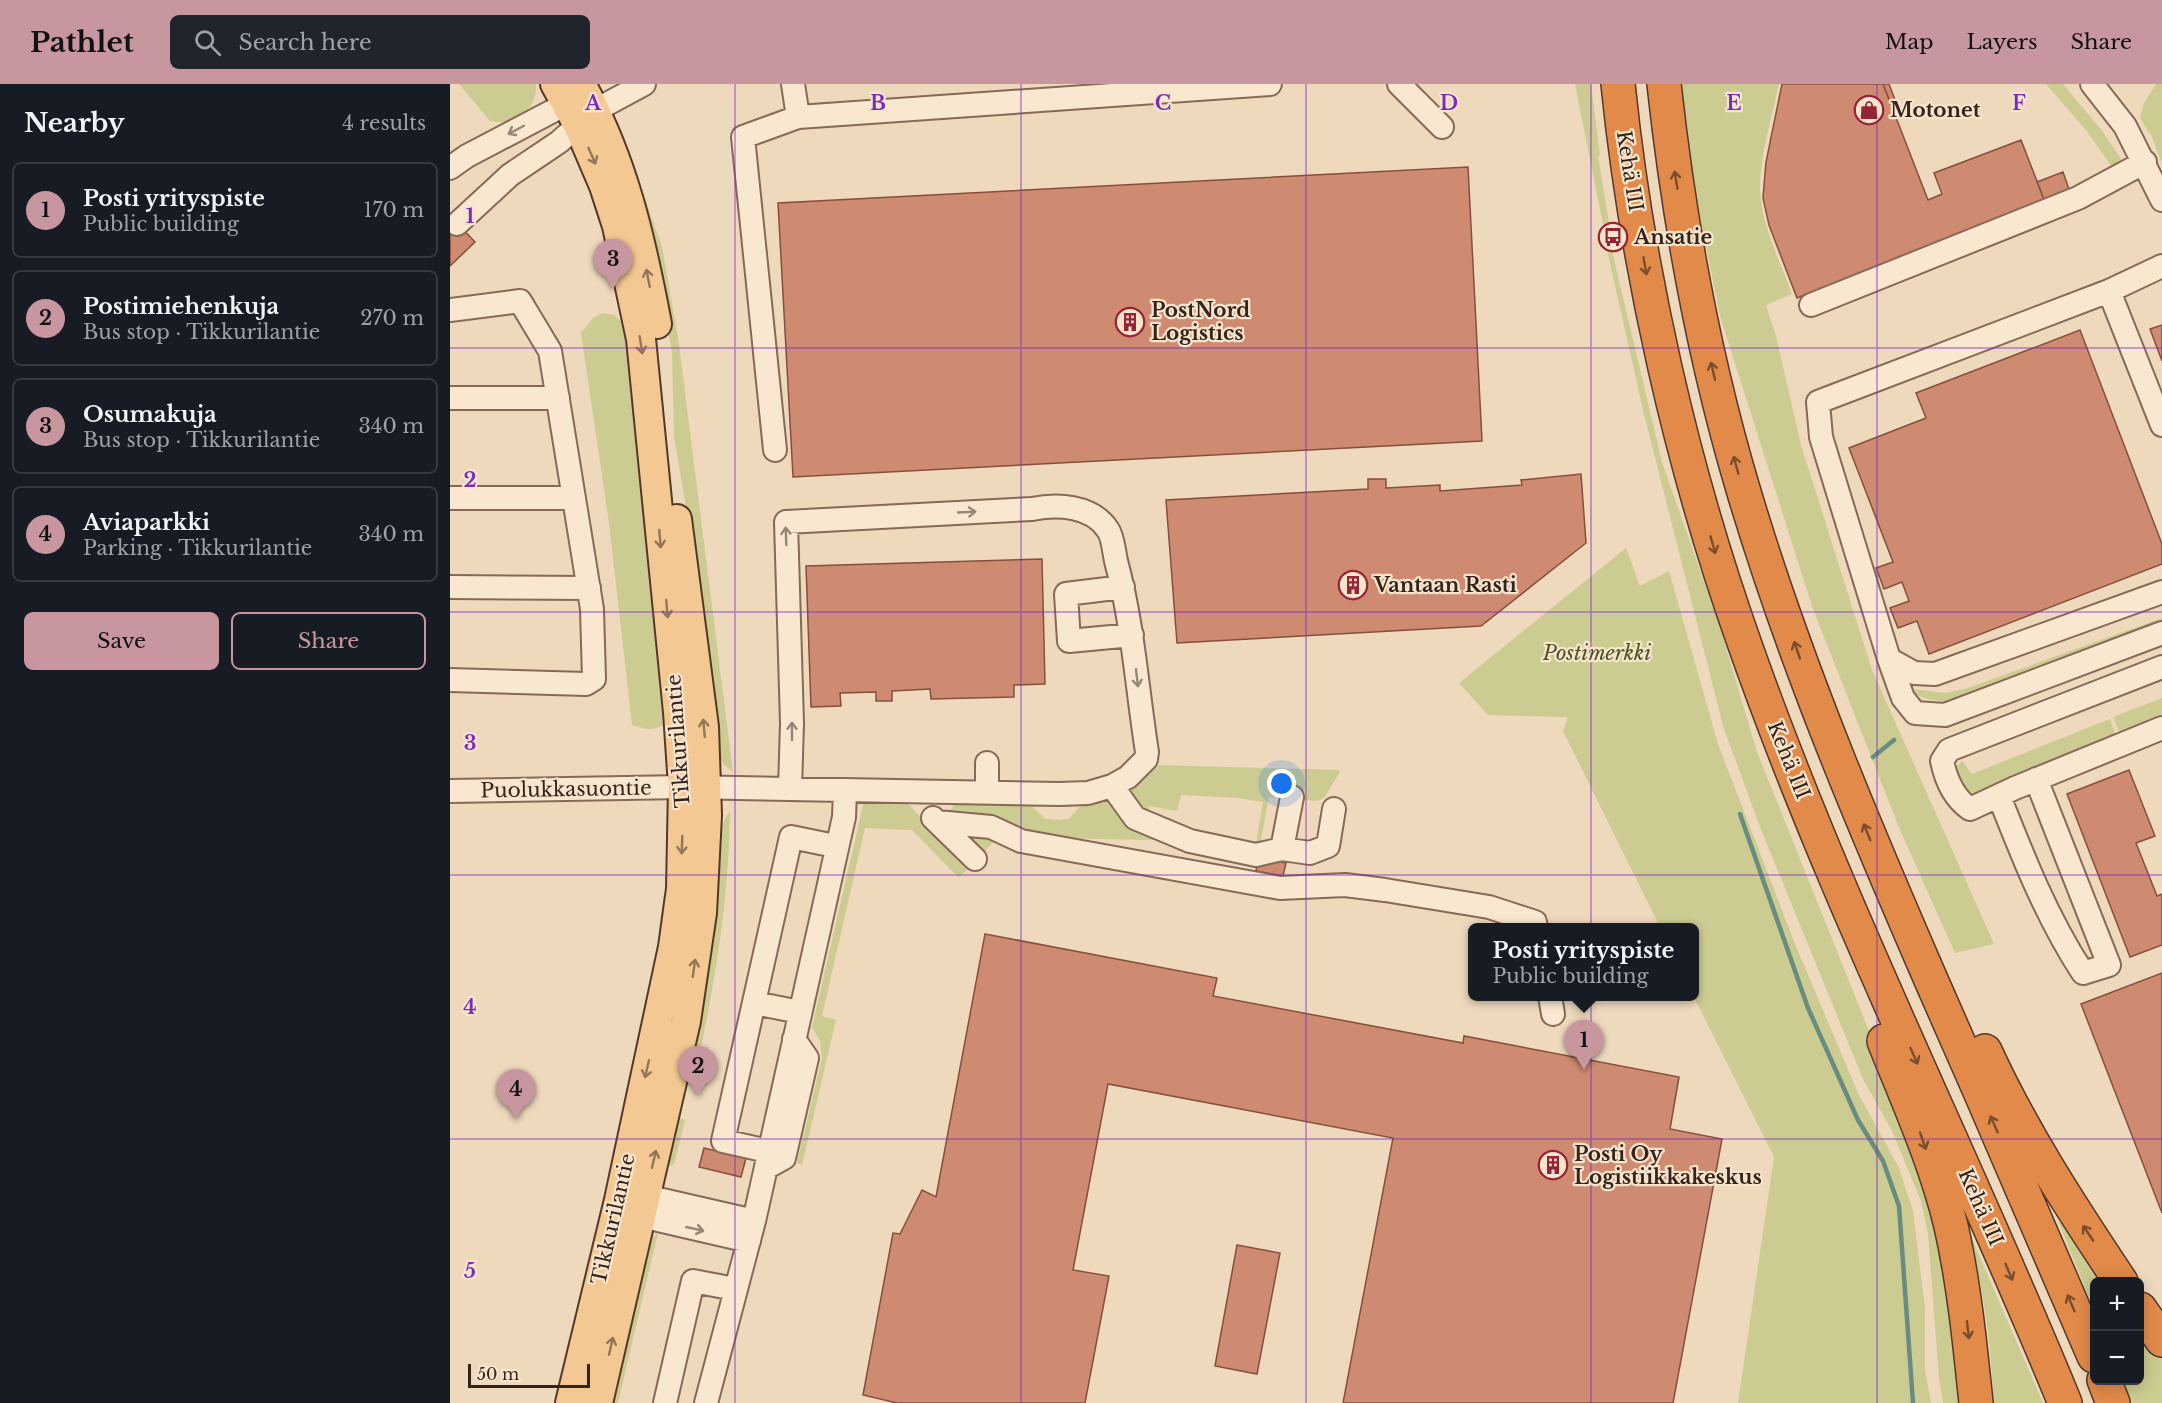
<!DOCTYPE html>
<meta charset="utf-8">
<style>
body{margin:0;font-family:"Libre Baskerville",serif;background:#20242c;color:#f1f3f6}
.controls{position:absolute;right:18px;bottom:18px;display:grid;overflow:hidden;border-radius:9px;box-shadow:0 3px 15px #0003}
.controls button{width:54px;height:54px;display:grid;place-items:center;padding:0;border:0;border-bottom:2px solid #363941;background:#171b24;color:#f1f3f6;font:30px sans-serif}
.scale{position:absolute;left:18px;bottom:15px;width:122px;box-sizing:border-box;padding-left:6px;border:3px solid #35241b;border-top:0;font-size:16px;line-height:21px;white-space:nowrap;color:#35241b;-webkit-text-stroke:4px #f6e4cc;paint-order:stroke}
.you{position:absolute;left:832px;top:700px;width:21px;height:21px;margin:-15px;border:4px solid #fff;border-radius:50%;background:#1a73e8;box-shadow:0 0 0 9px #1a73e833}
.badge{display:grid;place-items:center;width:39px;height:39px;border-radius:50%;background:#c8969f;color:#111;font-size:20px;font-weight:700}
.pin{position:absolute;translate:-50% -50px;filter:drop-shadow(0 2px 3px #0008)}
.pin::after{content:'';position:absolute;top:32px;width:21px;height:18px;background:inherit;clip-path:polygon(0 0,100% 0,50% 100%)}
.popup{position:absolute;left:1018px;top:839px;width:231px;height:78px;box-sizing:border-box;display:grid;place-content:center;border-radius:9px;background:#171b24;filter:drop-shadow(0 2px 4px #0005);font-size:20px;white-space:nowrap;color:#9ea1a6}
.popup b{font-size:22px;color:#f1f3f6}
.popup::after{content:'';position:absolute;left:50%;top:100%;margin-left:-12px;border:12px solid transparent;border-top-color:#171b24}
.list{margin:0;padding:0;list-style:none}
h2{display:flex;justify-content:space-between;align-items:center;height:78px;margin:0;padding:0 24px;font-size:26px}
h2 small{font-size:20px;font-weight:400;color:#9ea1a6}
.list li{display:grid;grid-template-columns:39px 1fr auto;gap:18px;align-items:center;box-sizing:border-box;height:96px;margin:0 12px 12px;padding:0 12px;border:2px solid #363941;border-radius:9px}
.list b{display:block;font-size:22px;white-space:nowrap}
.list p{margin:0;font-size:20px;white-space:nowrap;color:#9ea1a6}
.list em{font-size:20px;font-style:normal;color:#9ea1a6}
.actions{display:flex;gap:12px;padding:18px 24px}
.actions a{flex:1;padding:14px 0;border:2px solid #c8969f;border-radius:9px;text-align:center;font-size:21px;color:#c8969f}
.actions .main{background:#c8969f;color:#111}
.icon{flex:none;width:33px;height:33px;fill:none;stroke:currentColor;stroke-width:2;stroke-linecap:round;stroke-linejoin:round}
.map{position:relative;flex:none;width:1712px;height:1319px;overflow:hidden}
header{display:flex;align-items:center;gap:36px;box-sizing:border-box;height:84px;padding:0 30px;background:#c8969f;color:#111}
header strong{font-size:28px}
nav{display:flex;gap:33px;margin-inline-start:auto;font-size:21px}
.search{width:420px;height:54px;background:#20242c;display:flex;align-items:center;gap:15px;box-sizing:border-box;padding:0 21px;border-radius:9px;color:#9ea1a6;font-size:22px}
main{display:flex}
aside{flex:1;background:#171b24}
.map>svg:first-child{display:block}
.green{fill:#cccb91}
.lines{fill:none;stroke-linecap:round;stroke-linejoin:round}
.stream{stroke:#688d7f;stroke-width:4.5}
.building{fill:#ce8b71;stroke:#864f3b;stroke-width:1.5}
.minor-casing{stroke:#866956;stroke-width:26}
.major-casing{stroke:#53382b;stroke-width:32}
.highway-casing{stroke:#53382b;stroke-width:36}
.minor{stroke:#f9e7d0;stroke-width:22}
.major{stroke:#f4c892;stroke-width:28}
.highway{stroke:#e28a49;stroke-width:33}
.oneway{stroke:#978676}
.oneway2{stroke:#947656}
.oneway3{stroke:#7a4d2d}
.grid{fill:none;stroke:#7b2cbf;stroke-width:1.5;stroke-opacity:0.55}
.labels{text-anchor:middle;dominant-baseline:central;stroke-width:4.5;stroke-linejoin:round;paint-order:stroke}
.poi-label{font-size:20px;font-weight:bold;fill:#35241b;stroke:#f6e4cc;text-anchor:start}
.street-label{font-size:20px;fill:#35241b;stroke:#f6e4cc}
.park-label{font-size:20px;font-style:italic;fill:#4c5221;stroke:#f6e4cc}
.grid-label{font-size:20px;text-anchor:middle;font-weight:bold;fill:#7b2cbf;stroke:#f6e4cc;stroke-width:4.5;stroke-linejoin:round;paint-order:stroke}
</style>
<header>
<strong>Pathlet</strong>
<div class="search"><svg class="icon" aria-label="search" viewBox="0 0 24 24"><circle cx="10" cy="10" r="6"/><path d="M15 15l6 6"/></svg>Search here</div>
<nav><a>Map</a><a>Layers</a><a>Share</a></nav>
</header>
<main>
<aside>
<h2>Nearby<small>4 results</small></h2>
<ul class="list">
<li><span class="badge">1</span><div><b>Posti yrityspiste</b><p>Public building</p></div><em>170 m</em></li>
<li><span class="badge">2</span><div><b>Postimiehenkuja</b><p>Bus stop · Tikkurilantie</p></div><em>270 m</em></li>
<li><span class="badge">3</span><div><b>Osumakuja</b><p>Bus stop · Tikkurilantie</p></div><em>340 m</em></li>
<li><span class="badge">4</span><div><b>Aviaparkki</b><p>Parking · Tikkurilantie</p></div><em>340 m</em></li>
</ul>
<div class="actions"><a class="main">Save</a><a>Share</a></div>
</aside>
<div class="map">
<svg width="1712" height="1319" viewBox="0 0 1712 1319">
<rect width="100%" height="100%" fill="#eed9bd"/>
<path class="green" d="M9,0H86C88,26 64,42 40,37Z
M1125,0H1141L1150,71L1148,72L1159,139L1153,140Z
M1231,0H1329C1322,34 1310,70 1310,104C1311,140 1330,177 1342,210L1316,221L1326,252L1351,361L1422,586L1544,860L1505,869L1450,746L1363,525L1270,232L1247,117Z
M1596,0H1613L1653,48L1671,75L1662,83L1636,46Z
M1706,0H1712V80L1702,53L1690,34L1694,19Z
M195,114L212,163L228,253L283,688L273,680L266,663L242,459L224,352L222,268L192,115Z
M1161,163L1212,378L1269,540L1307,668L1444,1009L1491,1147L1514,1319H1493L1489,1294L1478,1150L1471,1117L1442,1047L1413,995L1310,743L1273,642L1193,326L1157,166Z
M152,229L164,231L179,244L219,636C207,648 197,646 182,641L159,439L131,249L143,234Z
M1176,464L1190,502L1219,487L1268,660L1345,860L1408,1009L1449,1084L1463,1127L1475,1224V1286L1481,1319H1288L1324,1073L1244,913L1245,844L1210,843L1113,647L1118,633L1038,631L1009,599Z
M1712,534V541L1501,618L1481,616L1463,610V605L1495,609L1515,605Z
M1712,614V634L1671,652L1663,633Z
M1660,635L1666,653L1526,709C1511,708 1509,695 1505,684L1512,677L1522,690Z
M707,681L889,686L890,688L874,714L867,717L819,713L810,761L806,760L813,718L788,714L731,711L727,727L699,722L696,732L680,716L678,704L698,692Z
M659,712L703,752L704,756C664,755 623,756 584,750C555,746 530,731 500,727L504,720L510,719L580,720L595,735L610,736L618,735L632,721Z
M414,717H447L459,721L519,784L509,793L507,792L462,746L415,744L372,932L386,936L352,1081L347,1079L372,974L370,957L362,943Z
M280,727C279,818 264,906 244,995L235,996C246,928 258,860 269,793C273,770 265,746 280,727Z
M515,749L546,755L534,768Z
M227,1033L235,1036L234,1041L224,1080L218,1083L210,1081Z
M1608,1137L1632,1160L1660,1197L1644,1198V1226Z
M208,1149L168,1319H155L194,1160Z
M1520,1150L1593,1319H1543C1542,1261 1533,1207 1520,1150Z
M1690,1238L1712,1266V1319H1682L1673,1297L1690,1296Z"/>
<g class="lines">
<path class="stream" d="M1423,673L1444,656
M1290,730L1358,924L1408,1036L1433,1077L1449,1122L1463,1319"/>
</g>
<path class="building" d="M1332,0H1433L1478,116L1492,110L1484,89L1571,56L1595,118L1347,214L1319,141L1313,114L1316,78Z
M1433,0H1439L1448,24L1443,26Z
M1018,83L1032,357L343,393L328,119Z
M1613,88L1620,108L1595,118L1587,98Z
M0,132L25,158L0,182Z
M1712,241V277L1700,245Z
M1630,246L1712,460V480L1479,570L1467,537L1448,544L1440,524L1459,517L1452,498L1434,505L1426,484L1443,478L1399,364L1476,334L1466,309Z
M1131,390L1136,459L1031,542L727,559L716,416L918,405V395H936V404L990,401V407L1072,401L1071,396Z
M592,475L595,600L564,601V613L481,615L480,605L442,607V617H426V608L390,609L391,622L361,623L356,482Z
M1679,686L1705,752L1686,759L1707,812L1712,810V861L1680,873L1617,710Z
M808,774L836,779L833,792L806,787Z
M535,850L767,894L763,912L1013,959L1014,952L1229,993L1220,1045L1272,1055L1223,1319H893L943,1054L658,1000L623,1186L659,1192L635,1319H447L413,1311L443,1149L450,1150L472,1106L486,1113Z
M1712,889V1129L1631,920Z
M254,1064L296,1074L291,1093L249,1083Z
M787,1161L830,1169L807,1290L765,1282Z"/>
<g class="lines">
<g class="minor-casing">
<path id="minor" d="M343,0L348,33
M949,0L992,43
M1642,0L1675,42L1712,116
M0,84L17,72L116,20L129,10
M7,140L60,91L109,58L144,27L194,0
M1712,182L1659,207L1368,318L1371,353L1439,575L1464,589L1485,590L1712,508
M1659,207L1712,341
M1361,221L1628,114L1695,78
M0,226L70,217L100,267L142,525L144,595L136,600L0,596
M0,314H108
M325,366L293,53L348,33L820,0
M0,414H124
M0,503L139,504
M673,503L616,510L619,557L682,551
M1439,575L1453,614L1465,629L1495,631L1712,549
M1712,583L1499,666L1492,677C1496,696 1504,714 1520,725L1565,704L1712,644
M662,702L685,734L740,757L806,771L832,765L860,769L878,762L884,725
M0,707L233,703L609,710L638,709L662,702L678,693L696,675L697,668C687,604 683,540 666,477C664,468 663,453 658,446C642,421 607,420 582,425L336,438L342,639L340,705
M537,708V679
M1549,712C1573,773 1597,834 1633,889L1659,881L1586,695
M483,734L525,775
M487,738L541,743L571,757L830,804L895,801L935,806L1039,823L1085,838L1086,844
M832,765L842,713
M1100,912L1103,930
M304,919L350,928
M318,1067L273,1057L341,753L385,762
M316,1084L334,1074L357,974L344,955
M179,1114L195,1112L304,1137
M177,1122L191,1132L299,1157
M215,1319L243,1197L285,1205
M256,1319L304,1137L394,733L395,707"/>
</g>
<g class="major-casing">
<path id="major" d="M105,0L128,41L154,102L167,142L191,255L228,628L233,703L231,805L223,863L169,1116L120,1319
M131,0C173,75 191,155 207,240
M148,1319L236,937L252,829L257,731L254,643L227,435"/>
</g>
<g class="highway-casing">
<path id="highway" d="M1168,0C1187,186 1232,384 1295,561C1386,820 1511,1065 1615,1319
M1214,0C1229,137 1254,274 1293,405C1344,577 1414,742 1485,905C1539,1027 1592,1150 1644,1272
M1434,957C1458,1017 1486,1079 1501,1142C1514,1200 1520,1260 1526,1319
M1535,967C1572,1048 1621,1123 1671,1198
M1690,1225L1712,1256
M1654,1296L1663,1319"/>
</g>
<use href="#minor" class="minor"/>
<use href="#major" class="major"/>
<use href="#highway" class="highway"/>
</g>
<defs><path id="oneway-shaft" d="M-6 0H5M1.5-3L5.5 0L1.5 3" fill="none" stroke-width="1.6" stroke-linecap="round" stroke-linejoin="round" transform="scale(1.5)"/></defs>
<g class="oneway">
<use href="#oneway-shaft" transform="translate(66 46) rotate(152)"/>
<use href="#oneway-shaft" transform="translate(517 428) rotate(-3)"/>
<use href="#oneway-shaft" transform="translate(336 452) rotate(-92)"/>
<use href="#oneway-shaft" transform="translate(687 594) rotate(83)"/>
<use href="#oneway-shaft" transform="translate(342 647) rotate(-90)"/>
<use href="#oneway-shaft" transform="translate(245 1145) rotate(13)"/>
</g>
<g class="oneway2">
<use href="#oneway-shaft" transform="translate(142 72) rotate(66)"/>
<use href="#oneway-shaft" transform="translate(198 194) rotate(-101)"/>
<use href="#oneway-shaft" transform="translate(191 261) rotate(81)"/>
<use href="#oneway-shaft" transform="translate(210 455) rotate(85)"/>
<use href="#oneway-shaft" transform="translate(217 525) rotate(85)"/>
<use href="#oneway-shaft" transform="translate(254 644) rotate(-95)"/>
<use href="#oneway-shaft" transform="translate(232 761) rotate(92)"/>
<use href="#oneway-shaft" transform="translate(244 884) rotate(-82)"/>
<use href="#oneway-shaft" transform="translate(197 985) rotate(103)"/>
<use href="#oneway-shaft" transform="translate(204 1075) rotate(-77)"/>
<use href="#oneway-shaft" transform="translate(161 1262) rotate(-77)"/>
</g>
<g class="oneway3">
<use href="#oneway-shaft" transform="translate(1226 96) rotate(-99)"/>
<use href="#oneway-shaft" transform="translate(1195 182) rotate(80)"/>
<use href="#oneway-shaft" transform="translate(1263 287) rotate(-103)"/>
<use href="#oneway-shaft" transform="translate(1286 381) rotate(-105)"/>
<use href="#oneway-shaft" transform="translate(1263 461) rotate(74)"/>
<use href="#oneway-shaft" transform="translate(1347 566) rotate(-109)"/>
<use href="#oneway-shaft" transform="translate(1417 748) rotate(-112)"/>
<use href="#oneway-shaft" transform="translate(1464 972) rotate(66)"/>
<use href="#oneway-shaft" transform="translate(1544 1040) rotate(-114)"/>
<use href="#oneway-shaft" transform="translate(1473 1057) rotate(71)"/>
<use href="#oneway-shaft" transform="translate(1638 1149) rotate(-124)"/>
<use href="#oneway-shaft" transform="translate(1559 1188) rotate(67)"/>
<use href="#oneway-shaft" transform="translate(1621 1219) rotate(-113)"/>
<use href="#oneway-shaft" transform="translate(1518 1246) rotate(83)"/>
</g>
<path class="grid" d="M285,0V1319M571,0V1319M856,0V1319M1141,0V1319M1427,0V1319M0,264H1712M0,528H1712M0,791H1712M0,1055H1712"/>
<defs>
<g id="shop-ring" transform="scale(1.5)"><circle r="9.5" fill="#f6e4cc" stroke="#962435" stroke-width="1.5"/><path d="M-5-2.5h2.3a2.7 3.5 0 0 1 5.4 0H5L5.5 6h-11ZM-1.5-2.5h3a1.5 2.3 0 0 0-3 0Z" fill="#962435"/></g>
<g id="bus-ring" transform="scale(1.5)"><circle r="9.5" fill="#f6e4cc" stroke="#962435" stroke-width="1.5"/><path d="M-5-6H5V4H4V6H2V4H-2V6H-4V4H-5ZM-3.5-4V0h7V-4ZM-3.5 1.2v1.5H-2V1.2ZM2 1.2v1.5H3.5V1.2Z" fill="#962435"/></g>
<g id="building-ring" transform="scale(1.5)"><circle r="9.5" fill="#f6e4cc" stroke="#962435" stroke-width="1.5"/><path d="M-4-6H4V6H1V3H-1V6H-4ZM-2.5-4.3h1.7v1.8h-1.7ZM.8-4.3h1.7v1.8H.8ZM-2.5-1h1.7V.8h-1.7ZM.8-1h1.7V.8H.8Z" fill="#962435"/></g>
</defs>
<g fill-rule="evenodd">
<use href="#shop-ring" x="1419" y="26"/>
<use href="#bus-ring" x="1163" y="153"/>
<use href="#building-ring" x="680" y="238"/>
<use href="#building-ring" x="903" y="501"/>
<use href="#building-ring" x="1103" y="1081"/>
</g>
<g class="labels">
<g class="poi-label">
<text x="1440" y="26">Motonet</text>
<text x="1184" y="153">Ansatie</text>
<text x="701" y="226">PostNord<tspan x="701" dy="23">Logistics</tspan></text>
<text x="924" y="501">Vantaan Rasti</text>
<text x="1124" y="1070">Posti Oy<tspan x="1124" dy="23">Logistiikkakeskus</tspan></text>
</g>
<g class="street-label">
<text transform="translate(1180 87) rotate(81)">Kehä III</text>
<text transform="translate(228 657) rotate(-94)">Tikkurilantie</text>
<text transform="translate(1339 676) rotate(68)">Kehä III</text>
<text transform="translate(116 705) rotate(-1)">Puolukkasuontie</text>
<text transform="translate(1531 1123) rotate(66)">Kehä III</text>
<text transform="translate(163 1135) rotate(-77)">Tikkurilantie</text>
</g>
<g class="park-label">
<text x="1147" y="569">Postimerkki</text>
</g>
</g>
<g class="grid-label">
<text x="143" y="26">A</text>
<text x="428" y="26">B</text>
<text x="713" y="26">C</text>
<text x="999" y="26">D</text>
<text x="1284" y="26">E</text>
<text x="1569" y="26">F</text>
<text x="20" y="139">1</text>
<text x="20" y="403">2</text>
<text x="20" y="666">3</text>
<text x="20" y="930">4</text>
<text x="20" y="1194">5</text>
</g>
</svg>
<div class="controls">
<button>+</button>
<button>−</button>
</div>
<div class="scale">50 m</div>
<div class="you"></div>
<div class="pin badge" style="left:1134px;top:986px">1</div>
<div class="popup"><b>Posti yrityspiste</b>Public building</div>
<div class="pin badge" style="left:248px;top:1012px">2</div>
<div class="pin badge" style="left:163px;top:205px">3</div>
<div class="pin badge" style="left:66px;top:1035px">4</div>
</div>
</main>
